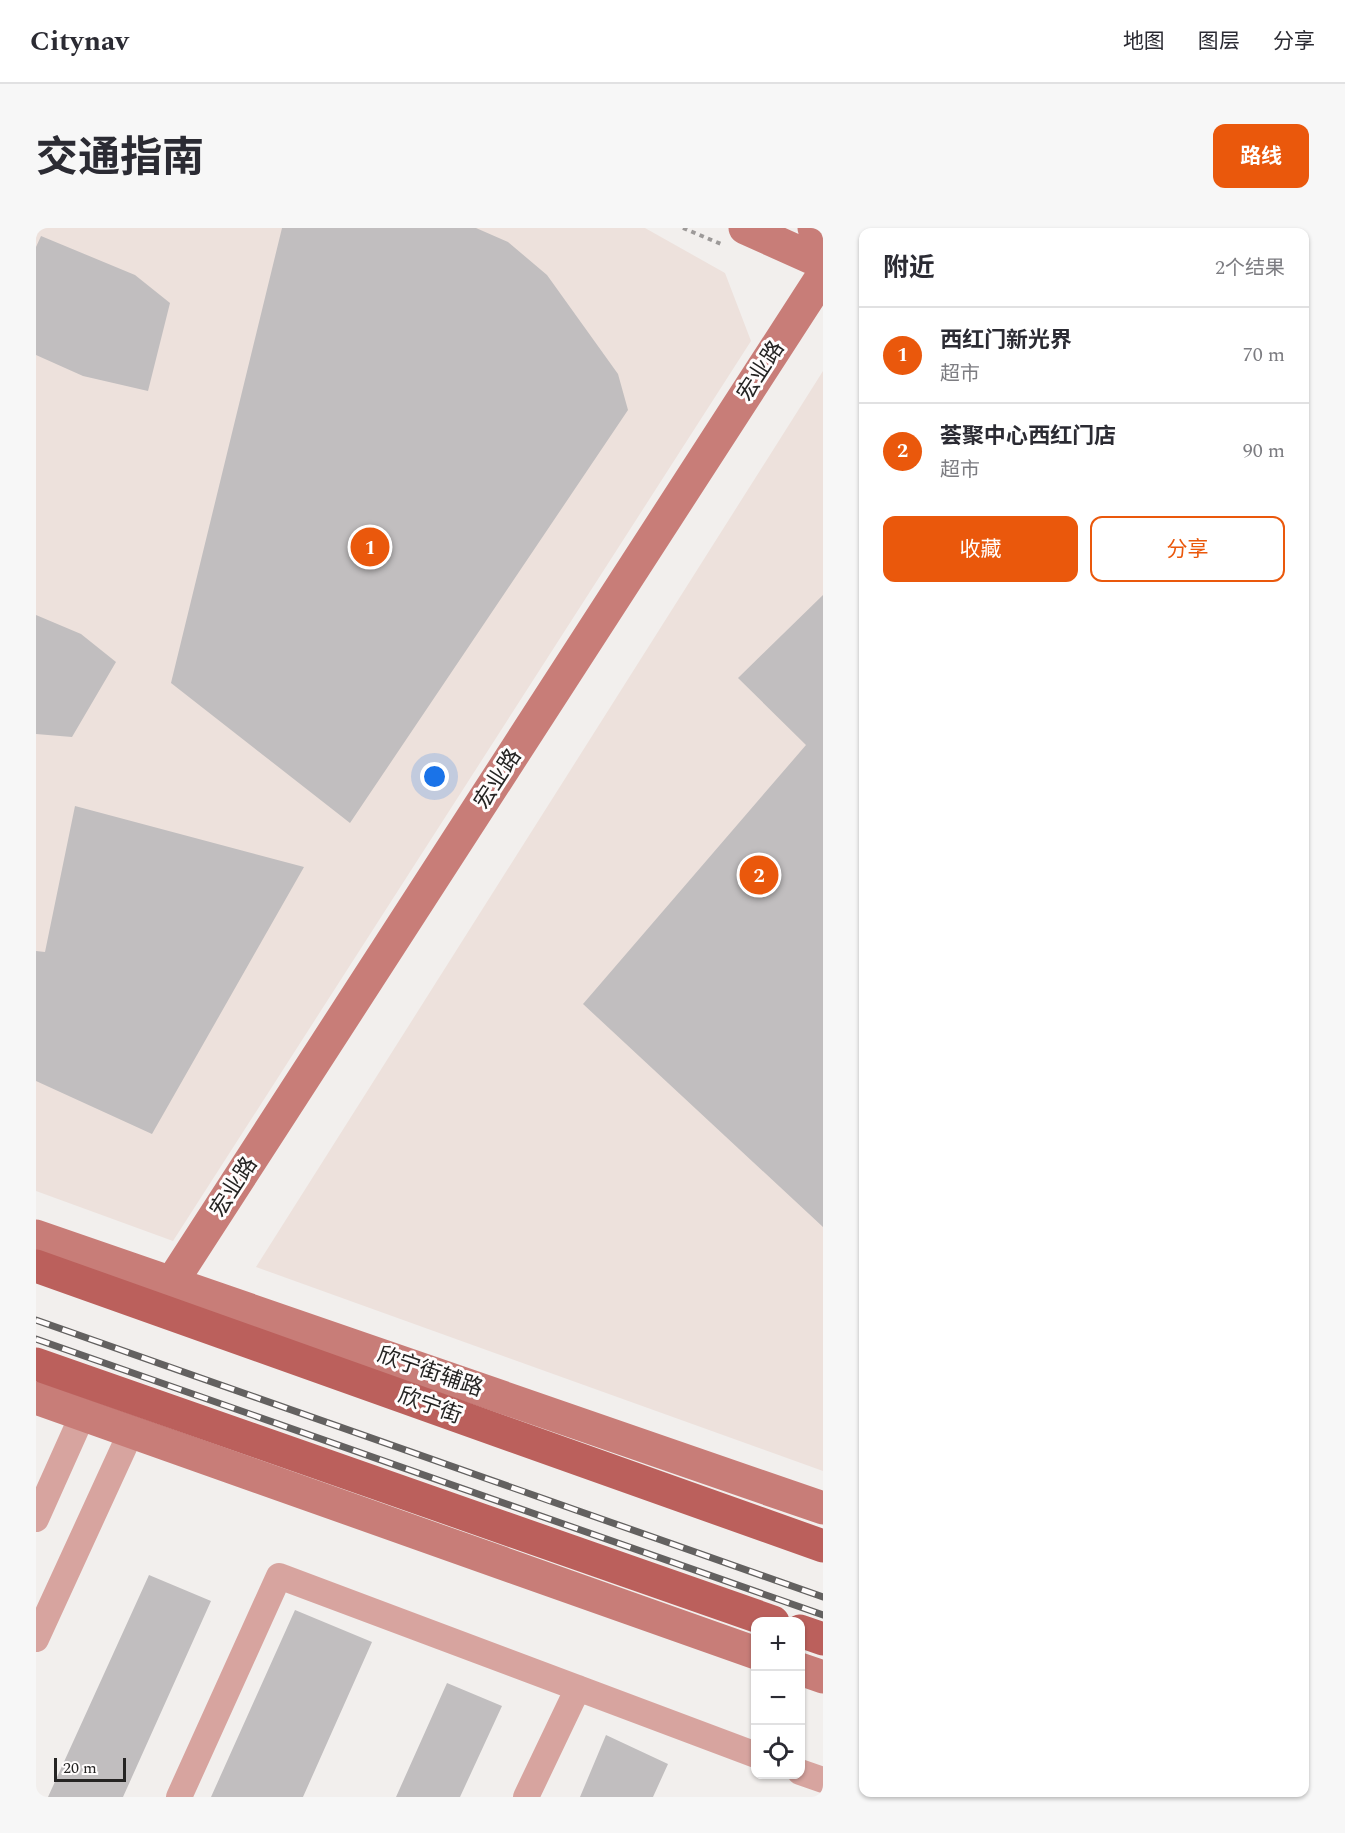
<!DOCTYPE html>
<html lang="zh">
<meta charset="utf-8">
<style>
body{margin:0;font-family:Spectral,"Noto Sans SC",serif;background:#f7f7f7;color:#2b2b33}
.controls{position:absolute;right:18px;bottom:18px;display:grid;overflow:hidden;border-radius:12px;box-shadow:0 2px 4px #0004}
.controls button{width:54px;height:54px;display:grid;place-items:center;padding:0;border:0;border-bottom:2px solid #e1e1e2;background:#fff;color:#2b2b33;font:30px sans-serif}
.scale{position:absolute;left:18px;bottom:15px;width:72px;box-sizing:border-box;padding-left:6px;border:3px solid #252423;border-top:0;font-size:16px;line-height:21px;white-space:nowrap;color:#252423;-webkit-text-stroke:4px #fffcfc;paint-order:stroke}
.you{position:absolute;left:399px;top:549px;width:21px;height:21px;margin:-15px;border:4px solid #fff;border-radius:50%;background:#1a73e8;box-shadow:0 0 0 9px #1a73e833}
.badge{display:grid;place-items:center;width:39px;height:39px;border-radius:50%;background:#ea580c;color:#fff;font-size:20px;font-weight:700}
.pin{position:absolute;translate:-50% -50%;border:3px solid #fff;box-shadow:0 2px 6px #0006}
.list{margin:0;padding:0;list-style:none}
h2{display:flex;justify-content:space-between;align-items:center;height:78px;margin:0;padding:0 24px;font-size:26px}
h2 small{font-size:20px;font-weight:400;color:#7c7c81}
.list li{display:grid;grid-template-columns:39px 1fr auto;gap:18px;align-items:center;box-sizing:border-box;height:96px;padding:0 24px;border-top:2px solid #e1e1e2}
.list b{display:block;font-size:22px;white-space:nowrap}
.list p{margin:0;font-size:20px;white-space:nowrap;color:#7c7c81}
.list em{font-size:20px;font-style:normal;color:#7c7c81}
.actions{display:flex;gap:12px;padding:18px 24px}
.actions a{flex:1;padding:14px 0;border:2px solid #ea580c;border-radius:12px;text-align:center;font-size:21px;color:#ea580c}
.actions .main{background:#ea580c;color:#fff}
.icon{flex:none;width:33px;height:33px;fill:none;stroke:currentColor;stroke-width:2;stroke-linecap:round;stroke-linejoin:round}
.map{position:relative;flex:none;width:787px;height:1569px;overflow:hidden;border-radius:12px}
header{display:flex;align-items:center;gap:36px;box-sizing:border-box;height:84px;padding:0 30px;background:#fff;border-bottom:2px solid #e1e1e2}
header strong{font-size:28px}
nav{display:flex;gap:33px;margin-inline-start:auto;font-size:21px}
.intro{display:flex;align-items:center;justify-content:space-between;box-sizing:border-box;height:144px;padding:0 36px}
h1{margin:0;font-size:42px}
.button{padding:15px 27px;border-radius:12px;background:#ea580c;color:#fff;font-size:21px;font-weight:700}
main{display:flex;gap:36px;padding:0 36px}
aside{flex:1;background:#fff;border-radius:12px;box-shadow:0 2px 4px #0004}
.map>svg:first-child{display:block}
.built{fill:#ede1dc}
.building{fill:#c1bebf}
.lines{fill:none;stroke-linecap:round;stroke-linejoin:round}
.path{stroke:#9d9a99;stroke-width:4;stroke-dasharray:4.5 4.5;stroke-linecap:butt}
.street{stroke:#d7a49f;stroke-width:26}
.secondary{stroke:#c87d78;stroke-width:33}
.primary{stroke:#bb605c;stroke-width:33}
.rail-casing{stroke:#636160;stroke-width:7}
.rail{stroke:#fffcfc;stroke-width:4.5;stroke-dasharray:14;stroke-linecap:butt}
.labels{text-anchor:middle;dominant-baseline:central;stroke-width:6;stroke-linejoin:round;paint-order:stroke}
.street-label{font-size:22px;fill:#252423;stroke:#fffcfc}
</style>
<header>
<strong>Citynav</strong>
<nav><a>地图</a><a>图层</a><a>分享</a></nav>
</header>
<div class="intro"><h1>交通指南</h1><a class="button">路线</a></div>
<main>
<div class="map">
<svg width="787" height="1569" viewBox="0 0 787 1569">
<rect width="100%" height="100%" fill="#f2efed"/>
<path class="built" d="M0,0H609L689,45L715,113L137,1013L0,963Z
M787,143V1243L220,1039Z"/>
<path class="building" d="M246,0H440L472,14L511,47L582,146L592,182L314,595L135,455Z
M5,8L99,47L134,75L112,163L47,148L0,127V19Z
M787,367V999L547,776L770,517L702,450Z
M0,387L45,406L80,434L36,509L0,506Z
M39,578L268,639L116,906L0,853V723L9,724Z
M113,1347L175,1373L87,1569H12Z
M259,1382L336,1414L267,1569H175Z
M411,1455L466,1478L424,1569H360Z
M570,1507L632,1536L617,1569H544Z"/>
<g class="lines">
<path class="path" d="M647,0L685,16"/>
<path class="street" d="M0,1291L47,1186
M0,1411L95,1204
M764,1544L787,1552
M143,1569L243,1348L720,1527
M490,1569L542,1460"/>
<path class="secondary" d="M709,0L787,35
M778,0L787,4
M0,1008L787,1280
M136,1054L787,47
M0,1170L720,1425
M764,1441L787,1449"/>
<path class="primary" d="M0,1038L787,1318
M0,1136L737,1394
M764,1403L787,1411"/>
<g class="rail-casing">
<path id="rail" d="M0,1092L787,1369
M0,1111L787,1387"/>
</g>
<use href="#rail" class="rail"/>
</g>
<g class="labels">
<g class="street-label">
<text transform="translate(725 143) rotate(-57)">宏业路</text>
<text transform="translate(462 551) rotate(-57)">宏业路</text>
<text transform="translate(198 959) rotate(-57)">宏业路</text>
<text transform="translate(394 1144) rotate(19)">欣宁街辅路</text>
<text transform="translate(394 1178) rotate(20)">欣宁街</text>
</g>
</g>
</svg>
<div class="controls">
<button>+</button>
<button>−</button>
<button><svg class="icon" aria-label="locate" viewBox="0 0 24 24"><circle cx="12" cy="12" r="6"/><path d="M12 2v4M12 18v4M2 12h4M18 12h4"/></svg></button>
</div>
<div class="scale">20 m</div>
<div class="you"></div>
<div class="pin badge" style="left:334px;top:319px">1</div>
<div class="pin badge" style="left:723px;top:647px">2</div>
</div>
<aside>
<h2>附近<small>2个结果</small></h2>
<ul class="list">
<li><span class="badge">1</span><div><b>西红门新光界</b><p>超市</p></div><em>70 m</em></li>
<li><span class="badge">2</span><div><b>荟聚中心西红门店</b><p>超市</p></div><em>90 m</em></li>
</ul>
<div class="actions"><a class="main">收藏</a><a>分享</a></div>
</aside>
</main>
